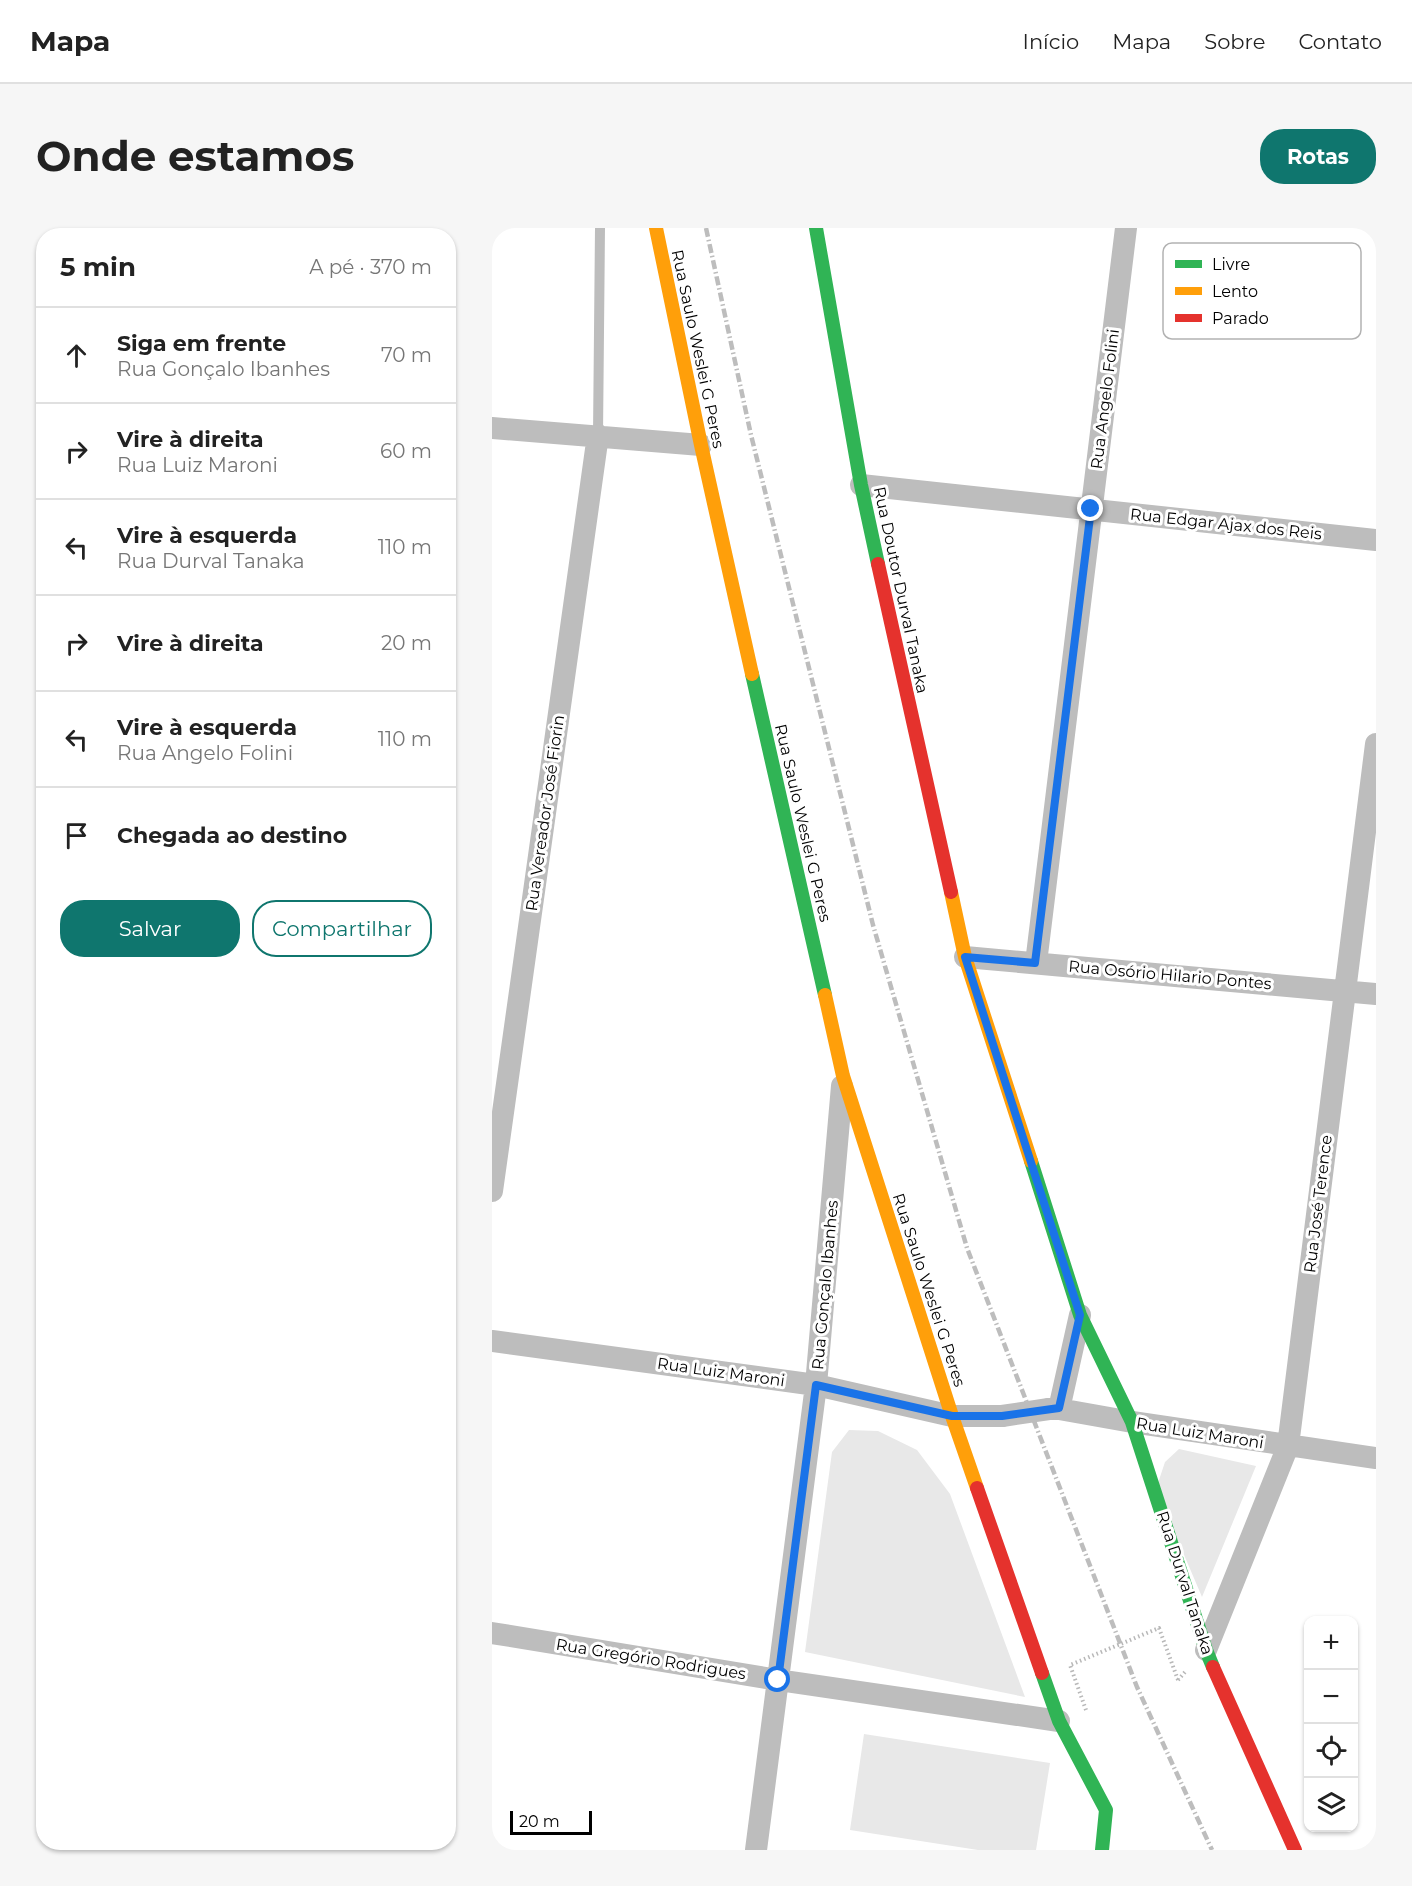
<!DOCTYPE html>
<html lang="pt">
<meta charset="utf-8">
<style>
body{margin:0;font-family:Montserrat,sans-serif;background:#f6f6f6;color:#222}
.controls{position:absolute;right:18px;bottom:18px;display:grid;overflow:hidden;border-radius:12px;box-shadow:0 2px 4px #0004}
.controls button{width:54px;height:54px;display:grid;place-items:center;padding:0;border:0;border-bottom:2px solid #e0e0e0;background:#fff;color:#222;font:30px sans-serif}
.scale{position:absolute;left:18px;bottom:15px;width:82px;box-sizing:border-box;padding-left:6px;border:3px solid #000;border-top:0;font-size:16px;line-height:21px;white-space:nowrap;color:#000;-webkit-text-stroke:4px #fff;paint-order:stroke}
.stop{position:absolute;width:18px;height:18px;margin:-14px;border:4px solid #1a73e8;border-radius:50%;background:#fff}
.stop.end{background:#1a73e8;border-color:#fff;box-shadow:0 2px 6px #0008}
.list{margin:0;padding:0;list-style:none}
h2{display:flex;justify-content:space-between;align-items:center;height:78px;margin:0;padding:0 24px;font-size:26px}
h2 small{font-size:20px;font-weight:400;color:#767676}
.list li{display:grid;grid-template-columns:39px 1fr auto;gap:18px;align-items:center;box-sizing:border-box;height:96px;padding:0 24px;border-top:2px solid #e0e0e0}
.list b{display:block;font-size:22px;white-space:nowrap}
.list p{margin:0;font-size:20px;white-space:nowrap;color:#767676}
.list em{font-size:20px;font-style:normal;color:#767676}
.actions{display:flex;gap:12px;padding:18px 24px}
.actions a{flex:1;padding:14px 0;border:2px solid #0f766e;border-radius:24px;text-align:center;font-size:21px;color:#0f766e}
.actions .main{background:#0f766e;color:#fff}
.icon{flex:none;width:33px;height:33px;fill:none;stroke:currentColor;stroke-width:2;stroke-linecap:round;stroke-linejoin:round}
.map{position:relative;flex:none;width:884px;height:1622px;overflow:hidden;border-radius:24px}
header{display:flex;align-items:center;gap:36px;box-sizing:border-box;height:84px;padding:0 30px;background:#fff;border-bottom:2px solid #e0e0e0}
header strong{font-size:28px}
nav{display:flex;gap:33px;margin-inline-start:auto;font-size:21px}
.intro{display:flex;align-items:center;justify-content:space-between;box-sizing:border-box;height:144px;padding:0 36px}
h1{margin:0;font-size:42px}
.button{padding:15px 27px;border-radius:24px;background:#0f766e;color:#fff;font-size:21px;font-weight:700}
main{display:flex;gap:36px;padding:0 36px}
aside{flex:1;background:#fff;border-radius:24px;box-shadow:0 2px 4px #0004}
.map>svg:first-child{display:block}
.green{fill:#e8e8e8}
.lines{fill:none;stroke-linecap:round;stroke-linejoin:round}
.path{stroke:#b8b8b8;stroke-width:4;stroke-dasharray:1.5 3;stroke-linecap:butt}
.lane{stroke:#bdbdbd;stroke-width:10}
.street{stroke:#bdbdbd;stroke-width:22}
.fast{stroke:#30b455;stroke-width:14}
.slow{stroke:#ff9f0a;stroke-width:14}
.jam{stroke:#e5322d;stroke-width:14}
.rail{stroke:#bdbdbd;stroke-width:4.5;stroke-dasharray:9 3 1.5 3;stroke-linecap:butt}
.path-bridge{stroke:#b8b8b8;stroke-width:4;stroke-dasharray:1.5 3;stroke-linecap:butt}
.street-bridge{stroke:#bdbdbd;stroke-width:22}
.route{stroke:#1a73e8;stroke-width:8}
.labels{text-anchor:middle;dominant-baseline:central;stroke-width:6;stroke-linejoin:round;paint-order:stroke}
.street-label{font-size:16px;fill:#000;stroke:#fff}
.key{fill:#fff;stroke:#b2b2b2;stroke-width:1.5}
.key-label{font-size:16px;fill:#000}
</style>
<header>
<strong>Mapa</strong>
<nav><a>Início</a><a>Mapa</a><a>Sobre</a><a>Contato</a></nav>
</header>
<div class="intro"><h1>Onde estamos</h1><a class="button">Rotas</a></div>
<main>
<aside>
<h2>5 min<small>A pé · 370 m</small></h2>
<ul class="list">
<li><svg class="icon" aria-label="ahead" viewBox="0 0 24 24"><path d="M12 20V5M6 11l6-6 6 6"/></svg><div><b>Siga em frente</b><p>Rua Gonçalo Ibanhes</p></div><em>70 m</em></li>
<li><svg class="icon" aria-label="right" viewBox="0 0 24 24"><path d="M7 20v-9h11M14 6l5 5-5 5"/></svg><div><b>Vire à direita</b><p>Rua Luiz Maroni</p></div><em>60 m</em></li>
<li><svg class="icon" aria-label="left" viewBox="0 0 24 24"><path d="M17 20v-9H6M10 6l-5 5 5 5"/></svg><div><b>Vire à esquerda</b><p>Rua Durval Tanaka</p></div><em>110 m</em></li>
<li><svg class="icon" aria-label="right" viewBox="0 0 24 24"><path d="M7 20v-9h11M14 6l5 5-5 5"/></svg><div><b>Vire à direita</b></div><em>20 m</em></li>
<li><svg class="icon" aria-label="left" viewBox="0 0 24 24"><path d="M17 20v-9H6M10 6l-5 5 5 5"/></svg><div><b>Vire à esquerda</b><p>Rua Angelo Folini</p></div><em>110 m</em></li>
<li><svg class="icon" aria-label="arrive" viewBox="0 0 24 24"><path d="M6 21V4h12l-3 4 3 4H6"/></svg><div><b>Chegada ao destino</b></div></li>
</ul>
<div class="actions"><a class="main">Salvar</a><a>Compartilhar</a></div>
</aside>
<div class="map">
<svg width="884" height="1622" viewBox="0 0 884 1622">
<rect width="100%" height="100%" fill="#fff"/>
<path class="green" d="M357,1202L386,1203L425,1222L458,1266L533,1469L313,1424L340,1224Z
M687,1221L764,1238L710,1369L664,1261L673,1234Z
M372,1506L558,1535L544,1622H486L358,1602Z"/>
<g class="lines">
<path class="path" d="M686,1452L693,1444"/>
<path class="lane" d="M106,207L108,0"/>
<path class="street" d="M0,200L209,217
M369,257L884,312
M473,729L884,766
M544,735L634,0
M0,963L106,207
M0,1113L324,1157L460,1188H510
M557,1181H567L640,1194L884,1230
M567,1181L588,1087
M0,1405L286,1452L567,1493
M714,1422L796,1218L884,516
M264,1622L324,1157L350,858"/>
<path class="fast" d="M324,0L369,257L386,336
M260,446L333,767
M539,933L588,1087L640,1194L714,1422L721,1439
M550,1445L567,1493L614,1582L610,1622"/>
<path class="slow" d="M164,0L209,217L260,446
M459,664L473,729L539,933
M333,767L351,848L460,1188L485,1260"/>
<path class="jam" d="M386,336L459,664
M485,1260L550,1445
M721,1439L803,1622"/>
<path class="rail" d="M214,0L259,207L381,697L475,1020L645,1459L720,1622"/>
<path class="path-bridge" d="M594,1482L578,1437L667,1400L686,1452"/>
<path class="street-bridge" d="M510,1188L557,1181"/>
</g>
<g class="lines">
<path class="route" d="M286,1452L324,1157L460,1188H510L567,1180L588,1087L473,729L543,735L599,281"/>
</g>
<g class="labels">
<g class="street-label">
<text transform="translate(206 121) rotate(78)">Rua Saulo Weslei G Peres</text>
<text transform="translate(613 171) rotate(-83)">Rua Angelo Folini</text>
<text transform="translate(734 296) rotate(6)">Rua Edgar Ajax dos Reis</text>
<text transform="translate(409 362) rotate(78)">Rua Doutor Durval Tanaka</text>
<text transform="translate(53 585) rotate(-82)">Rua Vereador José Fiorin</text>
<text transform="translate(311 595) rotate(77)">Rua Saulo Weslei G Peres</text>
<text transform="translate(678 747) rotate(5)">Rua Osório Hilario Pontes</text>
<text transform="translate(826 976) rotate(-83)">Rua José Terence</text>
<text transform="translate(333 1057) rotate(-85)">Rua Gonçalo Ibanhes</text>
<text transform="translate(437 1062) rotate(72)">Rua Saulo Weslei G Peres</text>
<text transform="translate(229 1144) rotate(8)">Rua Luiz Maroni</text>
<text transform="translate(708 1205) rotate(9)">Rua Luiz Maroni</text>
<text transform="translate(693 1355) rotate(72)">Rua Durval Tanaka</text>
<text transform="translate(159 1431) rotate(9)">Rua Gregório Rodrigues</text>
</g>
</g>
<rect x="671" y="15" width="198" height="96" rx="9" class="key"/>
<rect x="683" y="32" width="27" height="8" fill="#30b455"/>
<rect x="683" y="59" width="27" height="8" fill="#ff9f0a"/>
<rect x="683" y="86" width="27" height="8" fill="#e5322d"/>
<g class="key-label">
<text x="720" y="42">Livre</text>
<text x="720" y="69">Lento</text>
<text x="720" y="96">Parado</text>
</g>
</svg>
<div class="controls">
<button>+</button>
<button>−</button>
<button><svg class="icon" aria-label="locate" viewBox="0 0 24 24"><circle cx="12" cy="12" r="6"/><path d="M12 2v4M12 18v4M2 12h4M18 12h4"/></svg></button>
<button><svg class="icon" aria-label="layers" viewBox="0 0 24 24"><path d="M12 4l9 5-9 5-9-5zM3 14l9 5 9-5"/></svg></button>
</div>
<div class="scale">20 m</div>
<div class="stop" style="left:286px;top:1452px"></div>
<div class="stop end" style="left:599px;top:281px"></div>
</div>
</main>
